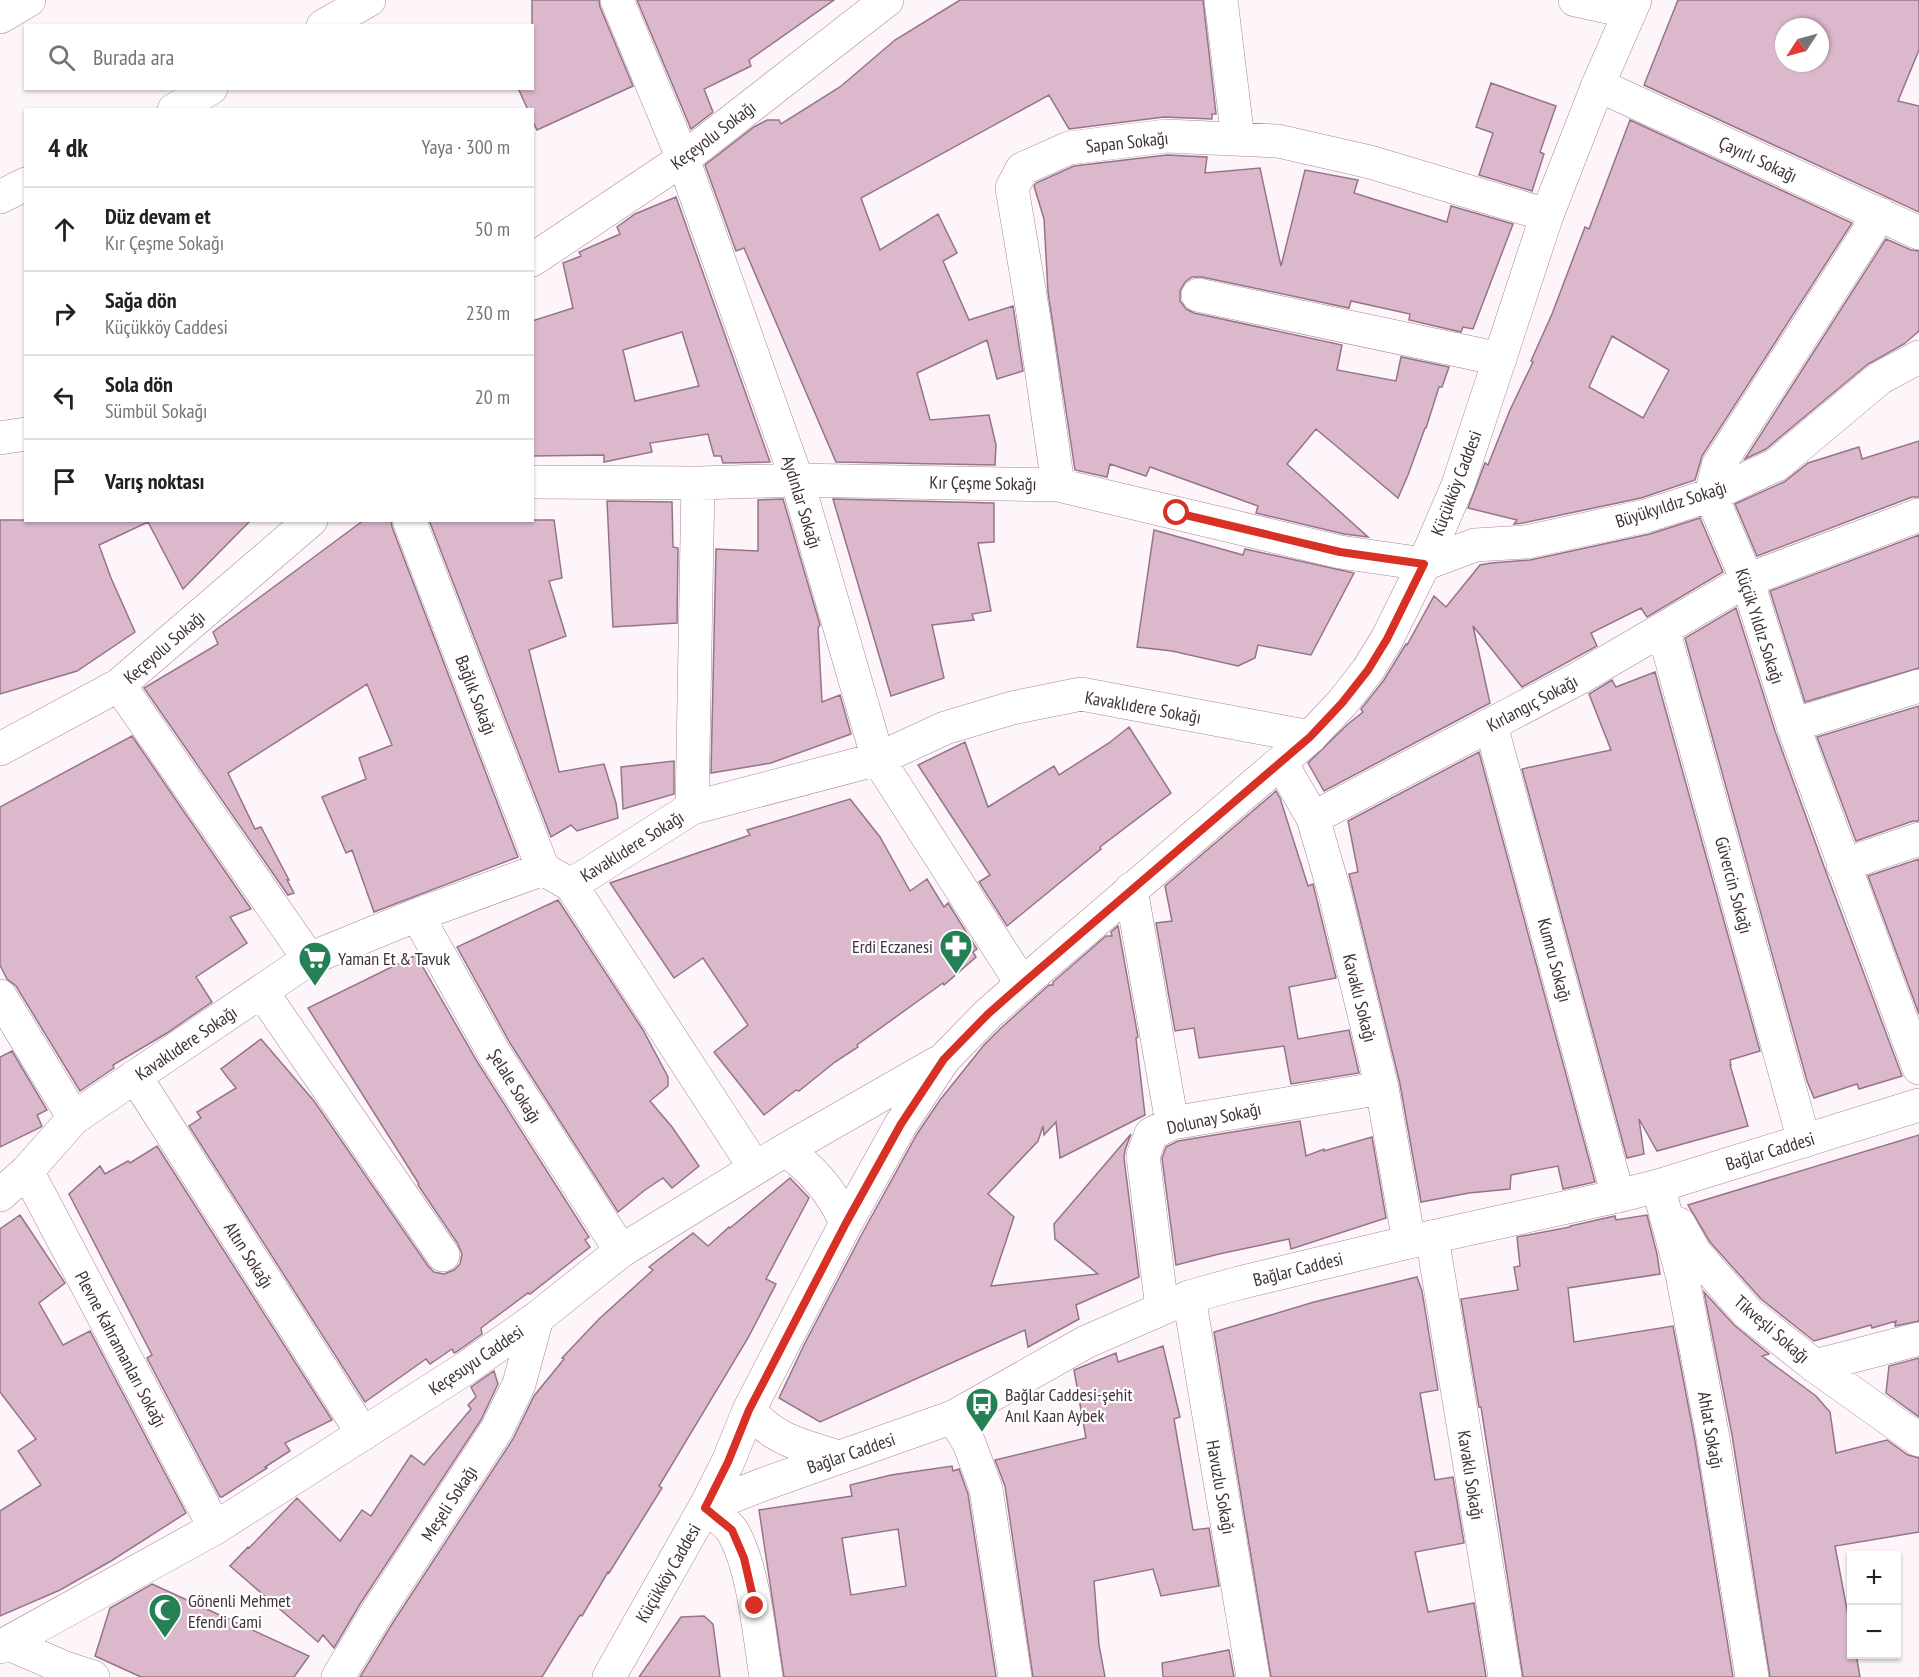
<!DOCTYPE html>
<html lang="tr">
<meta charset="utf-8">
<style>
body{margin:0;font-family:"PT Sans Narrow",sans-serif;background:#f2f2f2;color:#202124}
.controls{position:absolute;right:18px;bottom:18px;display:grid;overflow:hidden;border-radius:0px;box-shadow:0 2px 4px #0004}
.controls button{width:54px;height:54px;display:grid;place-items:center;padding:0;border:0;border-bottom:2px solid #e0e0e0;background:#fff;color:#202124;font:30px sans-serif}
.compass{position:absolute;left:1775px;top:18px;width:54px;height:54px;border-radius:50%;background:#fff;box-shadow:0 2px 4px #0004;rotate:234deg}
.stop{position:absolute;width:18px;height:18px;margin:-14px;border:4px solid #d93025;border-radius:50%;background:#fff}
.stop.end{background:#d93025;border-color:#fff;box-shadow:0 2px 6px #0008}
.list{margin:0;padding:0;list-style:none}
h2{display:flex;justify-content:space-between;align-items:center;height:78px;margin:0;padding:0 24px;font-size:26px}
h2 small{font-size:20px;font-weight:400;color:#757577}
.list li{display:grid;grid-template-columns:39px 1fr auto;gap:18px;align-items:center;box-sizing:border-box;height:84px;padding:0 24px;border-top:2px solid #e0e0e0}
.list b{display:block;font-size:22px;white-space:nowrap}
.list p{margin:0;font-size:20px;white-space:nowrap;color:#757577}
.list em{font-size:20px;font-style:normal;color:#757577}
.icon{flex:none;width:33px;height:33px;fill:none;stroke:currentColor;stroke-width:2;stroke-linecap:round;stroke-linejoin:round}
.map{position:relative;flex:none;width:1919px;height:1677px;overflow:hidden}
.search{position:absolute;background:#fff;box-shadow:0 2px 4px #0004;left:24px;top:24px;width:510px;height:66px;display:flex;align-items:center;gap:15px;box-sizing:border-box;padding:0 21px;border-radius:0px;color:#757577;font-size:22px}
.panel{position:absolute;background:#fff;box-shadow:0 2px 4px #0004;left:24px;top:108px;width:510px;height:414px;border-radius:0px}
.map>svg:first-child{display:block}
.building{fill:#dcb8cd;stroke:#967488;stroke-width:1.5;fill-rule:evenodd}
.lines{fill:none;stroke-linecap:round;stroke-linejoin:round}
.street-casing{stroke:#a9869b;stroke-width:34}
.secondary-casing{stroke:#a9869b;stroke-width:34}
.street{stroke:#fff;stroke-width:33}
.secondary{stroke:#fff;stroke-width:33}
.route{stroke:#d93025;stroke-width:8}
.labels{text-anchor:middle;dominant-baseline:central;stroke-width:4.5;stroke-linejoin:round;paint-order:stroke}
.street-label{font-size:18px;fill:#40323a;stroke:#fff}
.poi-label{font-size:18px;fill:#40323a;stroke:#fff;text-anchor:start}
</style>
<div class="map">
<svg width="1919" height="1677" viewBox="0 0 1919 1677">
<rect width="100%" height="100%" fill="#fdf5f9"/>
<path class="building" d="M532,0H599L600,7L633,86L537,130L532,120V110H528L518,88H532Z
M637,0H834L749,60L751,66L704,89L713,112L691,129Z
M960,0H1203L1216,114H1212V119L1164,117L1069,129L1049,95L861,198L880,250L938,214L957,253L943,261L969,320L1013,306L1023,371L997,379L987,340L917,373L930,420L989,415L996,445L995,465L836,462L744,248L736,251L705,165L754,127L767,120H779L781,124L840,87L895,40Z
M1678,0H1919V50L1898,101L1919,106V212L1644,85ZM1784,27H1820V63H1784Z
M1491,83L1556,106L1540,152L1544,154L1532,191L1479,175L1493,133L1476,127Z
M1630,120L1852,223L1702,456L1695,480L1641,498L1523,523L1514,524L1517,520L1468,508L1485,463L1488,465L1510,410L1533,362L1531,361L1552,314L1585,227L1589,229ZM1612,336L1669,370L1643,418L1589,387Z
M1167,155L1207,157L1205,173L1260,168L1281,266L1305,170L1358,180L1354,193L1447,222L1451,206L1513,224L1473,329L1463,327L1461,332L1409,320L1410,314L1351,301L1349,308L1202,277H1192L1185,282L1180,291V301L1186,309L1194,313L1342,345L1337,370L1396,381L1401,357L1449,367L1442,387H1439L1426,428H1425L1408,475L1398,498L1316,429L1287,464L1368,537L1344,534L1256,513L1258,506L1150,467L1146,476L1110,464L1107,477L1075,470L1048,292L1044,219L1034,186L1036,183L1074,166Z
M676,197L770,462L723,463L721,456H714L708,434L650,443L652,452L604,462V455L532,456V321L573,308L563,263L581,256L579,252L620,234L617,227L635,214ZM682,332L699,386L635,401L623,350Z
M1886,239L1911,250L1919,251V331L1904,344L1868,364L1766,449L1745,459Z
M1919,441V497H1912L1757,556L1735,504L1784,482L1808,463L1859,447L1862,459Z
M783,499L820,625L818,628L822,702L840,695L851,734L771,763L711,773L716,549L758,551V500Z
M833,499L994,503V542L978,543L991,611L972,614L974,620L932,625L944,678L891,696Z
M607,501L672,502L673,547L678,548L677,623L613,627Z
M1700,518L1723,572L1647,617L1641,608L1591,633L1597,646L1522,687L1473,626L1490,703L1324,791L1308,763L1348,724L1363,712L1361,709L1384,680L1406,644L1407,645L1434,596L1446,607L1480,565L1491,563L1530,560L1650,534Z
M0,520H251L183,589L148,522L99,545L111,578L135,632L77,671L0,694Z
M364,520H391L392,527L518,857L374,912L352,850L346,853L322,797L366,779L359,758L392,745L367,684L228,773L255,829L261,827L289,880H287L294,893L288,895L144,688L218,644L213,632Z
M429,520H554L562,578L549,581L566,636L529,650L559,772L604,764L616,803L618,818L577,831L571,825L551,837Z
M1154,530L1243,555L1245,549L1354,573L1311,655L1258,645L1255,658L1238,666L1172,651L1137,647Z
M1919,535V668L1805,702L1770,591Z
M1736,608L1775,731L1826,872L1902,1076L1859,1089L1857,1084L1814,1098L1807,1081L1685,638Z
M1655,672L1760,1051L1730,1060L1731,1065H1730L1748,1126L1657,1151L1639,1119L1644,1154L1627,1158L1522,769L1611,750L1589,694L1612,680L1616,687Z
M1919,706V821H1913L1856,841L1817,737Z
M1129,727L1171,793L1100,847L1101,849L1007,926L979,882L990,875L918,765L965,742L988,807L1054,766L1059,775L1109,743Z
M132,736L251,909L230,917L247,943L196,977L212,1002L167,1033L113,1065L114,1068L80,1091L16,986L7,979L0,965V807Z
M1479,752L1595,1182L1563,1189L1558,1166L1511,1175L1510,1189L1469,1193L1421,1202L1400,1084L1349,874L1358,872L1348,821Z
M674,761V794L623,809L621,767Z
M1276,791L1280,798L1308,886L1313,884L1336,978L1289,987L1298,1039L1349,1030L1359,1073L1291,1084L1284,1046L1199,1058L1194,1028L1175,1031L1156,923L1172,921L1165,886Z
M850,799L880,837L910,891L927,879L944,907L948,903L977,949L973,952L976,957L944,985L943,983L857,1045L858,1047L835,1062L799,1091L796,1090L764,1115L714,1052L748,1025L703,958L674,978L610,883L750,835L747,830Z
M1919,859V1014L1868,876Z
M558,900L643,1030L668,1077V1086L650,1101L672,1127L699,1166L672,1188L663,1178L645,1190L618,1212L510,1043L457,947Z
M1118,926L1138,1037L1136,1038L1145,1115L1060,1158L1056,1122L1044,1135L1043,1126L1038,1141L988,1194L1014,1217L991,1286L1098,1274L1055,1239L1054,1224L1131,1134L1125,1150L1124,1158L1139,1277L1076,1305L1079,1319L1028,1347L1025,1330L820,1422L779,1398L804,1345L863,1232L917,1134L940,1100L984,1045L1001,1028L1049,985H1053V982L1106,936H1112L1111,932Z
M416,955L478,1063L589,1237L585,1240L590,1247L530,1294L528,1293L481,1328L482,1334L456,1352L454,1353L452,1349L430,1364L426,1359L365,1402L189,1126L201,1118L197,1112L236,1088L221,1069L261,1039L314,1101L428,1266L434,1272L444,1274L454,1270L460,1264L462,1254L458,1244L418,1185L419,1184L308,1008Z
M12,1051L47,1110L37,1115L42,1126L41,1127L0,1147V1057Z
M1300,1121L1306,1156L1324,1149V1151L1372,1137L1386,1218L1291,1249L1289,1239L1219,1254L1176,1265L1162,1158L1166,1147L1178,1141Z
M1919,1135V1321L1895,1326L1896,1321L1872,1328L1871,1325L1814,1341L1761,1299L1710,1242L1688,1205Z
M157,1146L332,1420L285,1443L290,1451L265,1467L267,1468L222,1497H220L147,1358L152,1355L69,1194L100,1166L105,1174L128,1161L130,1163Z
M790,1178L809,1198L766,1279L776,1284L748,1338L659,1486L662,1488L609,1573L608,1572L582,1616L580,1615L542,1677H360L392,1624L513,1439L534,1396L564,1359L562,1358L599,1319L653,1270L649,1267L693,1233L708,1246L729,1227L730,1228Z
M20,1215L65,1283L39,1303L63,1345L90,1331L186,1513L111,1561L60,1590L0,1616V1511L41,1485L18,1451L36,1439L0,1392V1229Z
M1647,1215L1657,1254L1660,1274L1568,1288L1574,1342L1673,1326L1695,1441L1733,1677H1523L1481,1407H1479L1461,1299L1518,1290L1514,1267L1520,1266L1517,1237L1570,1227V1226L1615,1216L1616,1220Z
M1417,1277L1422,1291L1438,1390L1420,1393L1435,1480L1453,1477L1464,1543L1415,1552L1428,1612L1474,1603L1486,1677H1271L1214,1332L1314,1302Z
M1704,1292L1734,1325L1769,1354L1762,1356L1816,1396L1830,1412L1836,1453L1887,1440L1908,1455L1919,1458V1532L1835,1546L1851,1631V1654H1856L1860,1677H1770L1732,1435Z
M1163,1346L1180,1417L1174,1419L1193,1530L1209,1528L1219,1586L1161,1596L1153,1569L1094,1581L1099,1645L1105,1677H1033L1005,1486L995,1460L1086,1438L1074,1370L1116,1353L1118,1362Z
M1919,1358V1417L1886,1393L1889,1366Z
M494,1371L498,1384L481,1420L360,1604L334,1648L323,1635L318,1642L230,1566L248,1547L249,1548L297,1498L340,1541L362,1510L371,1516L411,1455L424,1465L471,1409L468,1405L476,1397L471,1387Z
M952,1466L953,1471L959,1469L968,1494L996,1677H784L759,1510L852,1496L850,1485L891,1475ZM898,1529L906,1586L851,1595L842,1538Z
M152,1584L309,1656L294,1677H141L95,1656L110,1608Z
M704,1616L713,1624L720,1677H639L681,1617Z
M1229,1650L1234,1677H1163L1162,1663Z"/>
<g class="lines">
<g class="street-casing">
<path id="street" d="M617,0L683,159L797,480L878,759L1022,984
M1221,0L1238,139
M1575,0L1630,12
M0,17L29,0
M323,26L369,0
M1598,85L1919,233
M174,110L211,88
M0,197L26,184
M1880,214L1718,466L1711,495L1747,580L1793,725L1919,1068
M532,260L683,159L887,0
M1198,295L1500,359
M0,438L26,434
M532,482L698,483L797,480L1058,485L1340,552L1424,564L1475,545L1526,542L1646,516L1711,495L1776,465L1880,378L1919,357
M1058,485L1035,325L1012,188L1022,169L1069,148L1166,136L1278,141L1370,162L1547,215
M409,520L543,869
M1663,629L1804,1141
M119,685L309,959
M1491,725L1618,1196
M1793,725L1919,686
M0,749L119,685L311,520
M1281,763L1313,818L1335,894L1382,1088L1409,1242
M692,808L698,483
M1313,818L1579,678L1747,580L1919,515
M1843,865L1919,839
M571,885L755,1168
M1131,889L1172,1123
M417,915L494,1053L621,1251
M262,992L443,1255
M0,996L74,1118
M135,1076L363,1434
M27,1171L215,1528
M1658,1186L1682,1274L1713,1438L1752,1677
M0,1195L27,1171L74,1118L309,959L417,915L543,869L571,885L692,808L878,759L945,728L1012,708L1081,694L1310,737
M1679,1224L1695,1253L1748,1313L1815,1366L1919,1440
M1432,1237L1505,1677
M1189,1297L1253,1677
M1162,1308L1143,1156L1151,1134L1172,1123L1382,1088
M1815,1366L1919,1339
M953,1417L969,1443L986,1489L1015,1677
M705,1507C713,1514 727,1522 733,1532C754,1569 759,1634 766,1677
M9,1644L65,1668L93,1677
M338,1677L376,1614L497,1429L519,1384L537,1318"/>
</g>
<g class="secondary-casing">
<path id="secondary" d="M785,1150C812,1168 833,1193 846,1223
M749,1410C775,1441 802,1445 838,1457
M705,1507L764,1484L953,1417L1086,1342L1189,1297L1239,1283L1409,1242L1618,1196L1658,1186L1919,1105
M0,1647L215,1528L466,1368L537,1318L621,1251L785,1150L937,1063
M609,1677L705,1507L728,1462L749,1410L846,1223L901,1124L944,1059L988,1014L1022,984L1310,737L1342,703L1368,670L1387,639L1424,564L1458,485L1547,215L1598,85L1635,0"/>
</g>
<use href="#street" class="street"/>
<use href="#secondary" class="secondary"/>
</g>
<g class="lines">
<path class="route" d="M755,1606L744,1558L732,1530L705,1508L728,1462L749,1410L846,1223L901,1124L944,1059L988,1014L1022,984L1310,737L1342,703L1368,670L1387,639L1424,564L1340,552L1177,513"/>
</g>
<defs>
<g id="pharmacy-pin" transform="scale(1.725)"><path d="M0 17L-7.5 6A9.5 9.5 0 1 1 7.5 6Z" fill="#268055" stroke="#fff"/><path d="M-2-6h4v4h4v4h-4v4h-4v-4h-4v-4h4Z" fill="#fff"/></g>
<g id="supermarket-pin" transform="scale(1.725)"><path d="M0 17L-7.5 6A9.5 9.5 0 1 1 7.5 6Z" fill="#268055" stroke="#fff"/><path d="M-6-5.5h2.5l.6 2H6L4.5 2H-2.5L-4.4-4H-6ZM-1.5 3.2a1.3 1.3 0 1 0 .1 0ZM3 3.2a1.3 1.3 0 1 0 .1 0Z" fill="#fff"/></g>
<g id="bus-pin" transform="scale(1.725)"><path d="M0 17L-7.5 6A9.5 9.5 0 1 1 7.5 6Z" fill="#268055" stroke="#fff"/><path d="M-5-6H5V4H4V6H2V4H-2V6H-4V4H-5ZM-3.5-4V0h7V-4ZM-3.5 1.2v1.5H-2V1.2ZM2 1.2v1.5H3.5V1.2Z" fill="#fff"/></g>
<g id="mosque-pin" transform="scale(1.725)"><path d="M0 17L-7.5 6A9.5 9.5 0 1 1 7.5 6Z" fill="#268055" stroke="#fff"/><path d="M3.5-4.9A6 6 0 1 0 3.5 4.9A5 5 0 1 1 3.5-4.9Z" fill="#fff"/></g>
</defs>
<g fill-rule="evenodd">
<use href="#pharmacy-pin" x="956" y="946"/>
<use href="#supermarket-pin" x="315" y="958"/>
<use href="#bus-pin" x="982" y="1404"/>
<use href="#mosque-pin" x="165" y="1610"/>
</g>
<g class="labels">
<g class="street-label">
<text transform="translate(713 135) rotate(-37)">Keçeyolu Sokağı</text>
<text transform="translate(1127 142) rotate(-6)">Sapan Sokağı</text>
<text transform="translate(1758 159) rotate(25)">Çayırlı Sokağı</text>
<text transform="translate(983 483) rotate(1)">Kır Çeşme Sokağı</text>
<text transform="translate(1456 483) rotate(-69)">Küçükköy Caddesi</text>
<text transform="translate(802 502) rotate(73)">Aydınlar Sokağı</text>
<text transform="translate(1671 504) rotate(-18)">Büyükyıldız Sokağı</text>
<text transform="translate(1760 626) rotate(72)">Küçük Yıldız Sokağı</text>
<text transform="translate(164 647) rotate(-41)">Keçeyolu Sokağı</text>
<text transform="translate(476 695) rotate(69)">Bağlık Sokağı</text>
<text transform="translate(1532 703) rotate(-28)">Kırlangıç Sokağı</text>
<text transform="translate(1143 707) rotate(10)">Kavaklıdere Sokağı</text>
<text transform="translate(632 846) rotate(-32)">Kavaklıdere Sokağı</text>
<text transform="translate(1734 885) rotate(75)">Güvercin Sokağı</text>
<text transform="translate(1555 960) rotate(75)">Kumru Sokağı</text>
<text transform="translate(1360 998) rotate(76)">Kavaklı Sokağı</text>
<text transform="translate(186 1043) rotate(-34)">Kavaklıdere Sokağı</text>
<text transform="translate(515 1086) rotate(58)">Şelale Sokağı</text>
<text transform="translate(1214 1118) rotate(-12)">Dolunay Sokağı</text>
<text transform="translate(1770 1151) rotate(-17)">Bağlar Caddesi</text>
<text transform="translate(249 1255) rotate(57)">Altın Sokağı</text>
<text transform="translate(1298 1269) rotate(-14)">Bağlar Caddesi</text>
<text transform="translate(1772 1329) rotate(41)">Tikveşli Sokağı</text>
<text transform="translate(121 1349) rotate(62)">Plevne Kahramanları Sokağı</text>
<text transform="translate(476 1360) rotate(-34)">Keçesuyu Caddesi</text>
<text transform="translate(1711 1430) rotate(80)">Ahlat Sokağı</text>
<text transform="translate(851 1453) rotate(-19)">Bağlar Caddesi</text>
<text transform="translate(1471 1475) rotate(81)">Kavaklı Sokağı</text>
<text transform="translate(1221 1487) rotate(80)">Havuzlu Sokağı</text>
<text transform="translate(449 1503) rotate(-57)">Meşeli Sokağı</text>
<text transform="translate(668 1573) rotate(-60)">Küçükköy Caddesi</text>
</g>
<g class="poi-label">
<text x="933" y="946" text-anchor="end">Erdi Eczanesi</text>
<text x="338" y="958">Yaman Et &amp; Tavuk</text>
<text x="1005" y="1394">Bağlar Caddesi-şehit<tspan x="1005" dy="21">Anıl Kaan Aybek</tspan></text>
<text x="188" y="1600">Gönenli Mehmet<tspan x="188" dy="21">Efendi Cami</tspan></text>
</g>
</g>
</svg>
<div class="controls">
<button>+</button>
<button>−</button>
</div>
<svg class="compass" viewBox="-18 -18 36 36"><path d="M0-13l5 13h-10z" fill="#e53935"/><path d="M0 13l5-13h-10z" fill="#757577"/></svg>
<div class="stop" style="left:1177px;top:513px"></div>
<div class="stop end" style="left:755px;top:1606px"></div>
<div class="search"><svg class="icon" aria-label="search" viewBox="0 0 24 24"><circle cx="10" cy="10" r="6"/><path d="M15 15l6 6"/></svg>Burada ara</div>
<section class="panel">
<h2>4 dk<small>Yaya · 300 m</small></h2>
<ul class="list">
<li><svg class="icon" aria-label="ahead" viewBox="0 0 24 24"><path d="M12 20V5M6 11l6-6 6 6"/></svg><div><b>Düz devam et</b><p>Kır Çeşme Sokağı</p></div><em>50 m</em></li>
<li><svg class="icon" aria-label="right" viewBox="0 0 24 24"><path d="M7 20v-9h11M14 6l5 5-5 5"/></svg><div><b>Sağa dön</b><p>Küçükköy Caddesi</p></div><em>230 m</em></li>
<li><svg class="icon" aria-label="left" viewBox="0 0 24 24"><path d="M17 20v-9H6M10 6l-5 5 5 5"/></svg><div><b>Sola dön</b><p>Sümbül Sokağı</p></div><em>20 m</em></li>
<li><svg class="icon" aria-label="arrive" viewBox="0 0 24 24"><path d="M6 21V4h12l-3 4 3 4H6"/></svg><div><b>Varış noktası</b></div></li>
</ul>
</section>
</div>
